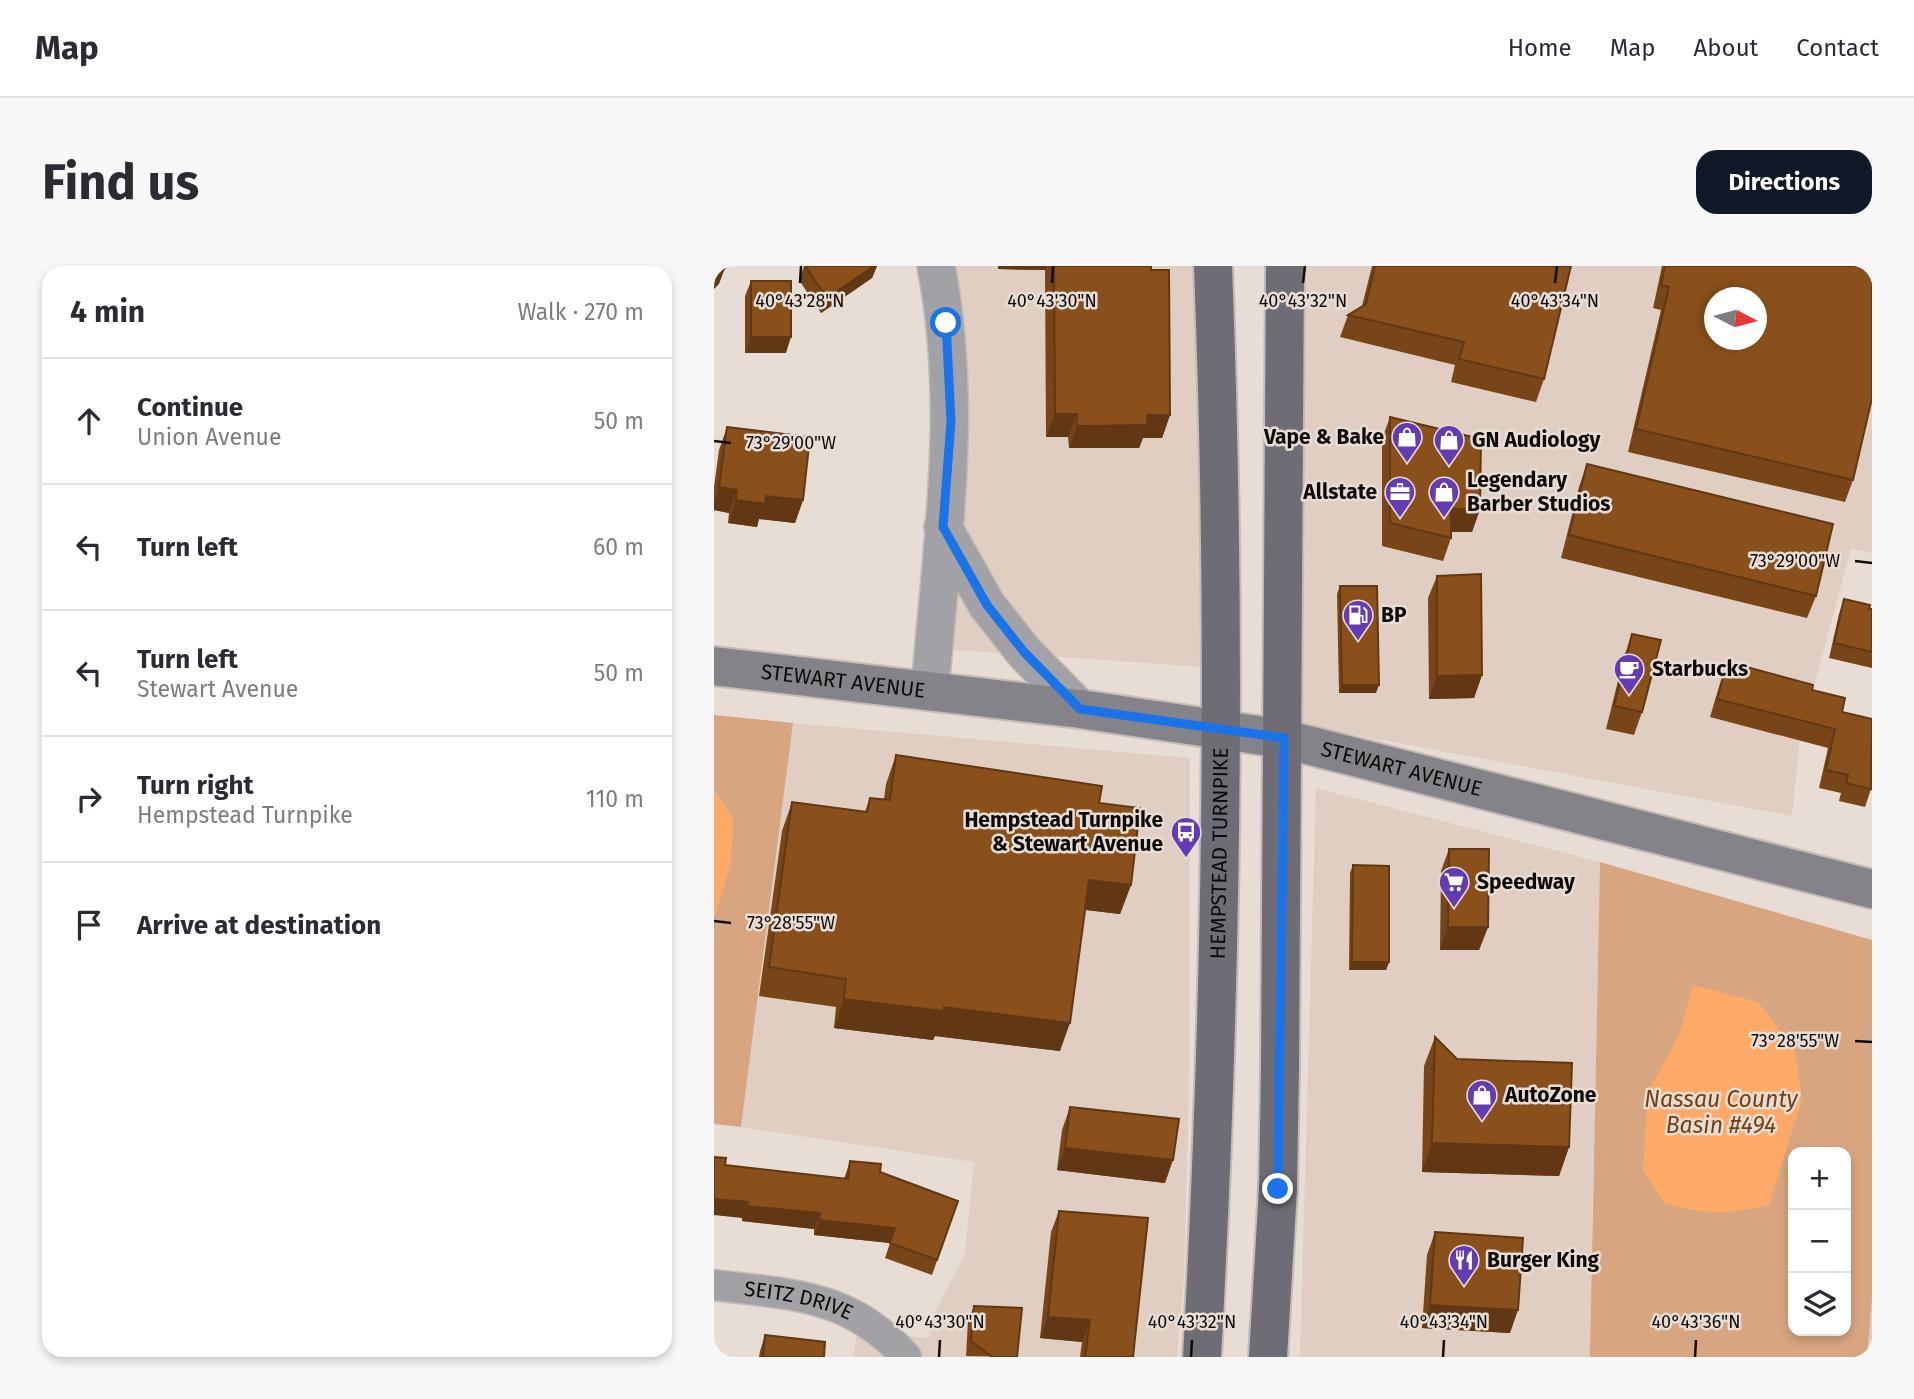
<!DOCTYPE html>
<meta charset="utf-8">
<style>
body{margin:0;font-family:"Fira Sans",sans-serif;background:#f7f7f7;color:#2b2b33}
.controls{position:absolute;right:21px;bottom:21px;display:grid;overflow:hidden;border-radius:14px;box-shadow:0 4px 10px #0003}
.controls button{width:63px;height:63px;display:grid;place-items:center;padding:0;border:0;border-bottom:2px solid #e1e1e2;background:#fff;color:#2b2b33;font:35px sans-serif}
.compass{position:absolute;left:990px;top:21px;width:63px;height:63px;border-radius:50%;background:#fff;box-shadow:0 4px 10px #0003;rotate:96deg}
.stop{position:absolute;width:21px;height:21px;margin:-16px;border:5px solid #1a73e8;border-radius:50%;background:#fff}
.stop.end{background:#1a73e8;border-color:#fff;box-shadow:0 2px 7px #0008}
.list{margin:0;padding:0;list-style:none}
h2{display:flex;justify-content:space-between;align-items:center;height:91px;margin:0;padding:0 28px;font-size:30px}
h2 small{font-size:23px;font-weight:400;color:#7c7c81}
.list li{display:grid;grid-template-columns:46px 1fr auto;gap:21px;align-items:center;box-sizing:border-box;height:126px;padding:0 28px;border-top:2px solid #e1e1e2}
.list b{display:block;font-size:26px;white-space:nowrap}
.list p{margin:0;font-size:23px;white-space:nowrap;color:#7c7c81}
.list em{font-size:23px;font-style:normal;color:#7c7c81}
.icon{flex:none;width:38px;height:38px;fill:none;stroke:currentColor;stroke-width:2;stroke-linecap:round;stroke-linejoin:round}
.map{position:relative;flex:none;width:1158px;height:1091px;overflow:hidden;border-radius:21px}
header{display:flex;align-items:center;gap:42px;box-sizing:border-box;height:98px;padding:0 35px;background:#fff;border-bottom:2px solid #e1e1e2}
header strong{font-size:33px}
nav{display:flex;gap:38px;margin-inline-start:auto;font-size:24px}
.intro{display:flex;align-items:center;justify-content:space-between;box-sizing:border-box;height:168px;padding:0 42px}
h1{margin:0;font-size:49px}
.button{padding:18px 32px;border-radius:21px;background:#111827;color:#fff;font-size:24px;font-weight:700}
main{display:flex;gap:42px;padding:0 42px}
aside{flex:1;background:#fff;border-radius:21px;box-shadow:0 4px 10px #0003}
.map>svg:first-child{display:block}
.built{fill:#e0cec2;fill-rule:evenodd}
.green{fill:#d7a580;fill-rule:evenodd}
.water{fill:#fdaa69}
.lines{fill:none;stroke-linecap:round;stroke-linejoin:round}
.minor-casing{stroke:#c4bbb4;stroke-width:33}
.tertiary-casing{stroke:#c4bbb4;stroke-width:40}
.secondary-casing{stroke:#c4bbb4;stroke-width:42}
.primary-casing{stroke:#c4bbb4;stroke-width:42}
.minor{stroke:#a2a1a6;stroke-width:30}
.tertiary{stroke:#a2a1a6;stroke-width:37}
.secondary{stroke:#84838a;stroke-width:38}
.primary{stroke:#6e6d76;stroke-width:38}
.wall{fill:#774517}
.shaded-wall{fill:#613813}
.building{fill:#8a501b;stroke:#613813;stroke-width:2;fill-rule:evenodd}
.route{stroke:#1a73e8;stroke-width:9}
.ticks{fill:none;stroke:#0f0b09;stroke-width:2.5}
.labels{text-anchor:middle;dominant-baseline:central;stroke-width:5;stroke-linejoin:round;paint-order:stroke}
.poi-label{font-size:21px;font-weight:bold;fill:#0f0b09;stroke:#e7ddd5;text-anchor:start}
.street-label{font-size:21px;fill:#0f0b09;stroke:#e7ddd5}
.water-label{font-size:23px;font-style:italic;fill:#75400f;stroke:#e7ddd5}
.ticks-label{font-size:18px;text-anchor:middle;fill:#0f0b09;stroke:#e7ddd5;stroke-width:5;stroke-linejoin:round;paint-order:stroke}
</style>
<header>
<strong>Map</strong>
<nav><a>Home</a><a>Map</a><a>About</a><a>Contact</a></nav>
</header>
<div class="intro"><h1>Find us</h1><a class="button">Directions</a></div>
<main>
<aside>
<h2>4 min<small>Walk · 270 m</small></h2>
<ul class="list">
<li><svg class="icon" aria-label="ahead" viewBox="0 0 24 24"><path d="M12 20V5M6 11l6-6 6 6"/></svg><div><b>Continue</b><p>Union Avenue</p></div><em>50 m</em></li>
<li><svg class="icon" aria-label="left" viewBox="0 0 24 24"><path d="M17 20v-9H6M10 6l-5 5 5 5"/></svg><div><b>Turn left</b></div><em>60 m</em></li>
<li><svg class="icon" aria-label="left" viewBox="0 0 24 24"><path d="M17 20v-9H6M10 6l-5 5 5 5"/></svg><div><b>Turn left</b><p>Stewart Avenue</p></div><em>50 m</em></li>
<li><svg class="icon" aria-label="right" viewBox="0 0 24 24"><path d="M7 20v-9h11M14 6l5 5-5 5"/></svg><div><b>Turn right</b><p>Hempstead Turnpike</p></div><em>110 m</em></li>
<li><svg class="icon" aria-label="arrive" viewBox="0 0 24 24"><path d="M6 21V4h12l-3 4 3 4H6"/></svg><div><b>Arrive at destination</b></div></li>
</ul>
</aside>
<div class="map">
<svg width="1158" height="1091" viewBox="0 0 1158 1091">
<rect width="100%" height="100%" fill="#e7ddd5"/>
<path class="built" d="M231,0H499L491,401L227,383Z
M581,0H1158V287L1137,283L1086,471L1078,550L581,458ZM1001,32H1042V74H1001Z
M79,457L476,492L475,823L470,1012L463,1091H140L143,1065L215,1072L221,1046L251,988L260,896L27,861Z
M602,522L886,596L878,966L1079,1065H1132L1158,720V1091H586Z"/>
<path class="green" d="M0,449L79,457L27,861L0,858Z
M886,596L1158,674V1031L1153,1091H876ZM1079,886H1132V1065H1079Z"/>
<path class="water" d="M0,524L20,554L16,601L0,652Z
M979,719L1044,736L1081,784L1088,833L1055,939C1012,949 993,948 951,938L929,904L934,826L965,769Z"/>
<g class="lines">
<g class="minor-casing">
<g id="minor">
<path id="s1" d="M0,1019C79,1029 136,1028 192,1091"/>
</g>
</g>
<g class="tertiary-casing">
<path id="tertiary" d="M229,261L273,339L310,386L366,443
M216,425C227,284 250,140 222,0"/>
</g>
<g class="secondary-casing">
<g id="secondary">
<path id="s2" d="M0,400L366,443L570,473L1158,623"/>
</g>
</g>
<g class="primary-casing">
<g id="primary">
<path id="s3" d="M488,1091C508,728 513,363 499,0"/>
<path d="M554,1091L564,923L566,802L571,0"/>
</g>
</g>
<use href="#minor" class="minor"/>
<use href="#tertiary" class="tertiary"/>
<use href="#secondary" class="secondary"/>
<use href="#primary" class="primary"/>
</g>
<path class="wall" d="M90,0H163L158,12L107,47L85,14Z
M284,0H437L456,149L448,172H429L425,182H355L354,171H332L331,4L284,3Z
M658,0H857L830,113L822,136L737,116L741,99L626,71L634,49L648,40Z
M948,0H1158L1139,214L1131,236L914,186L947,44L939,42Z
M37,15L72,87H31V30Z
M676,151L766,243L758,266H737V272L729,295L668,280V173Z
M13,161L89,234L81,257L45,253L43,261L14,257L15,247L0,244V221L5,184Z
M873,198L1102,330L1093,352L847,292L865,221Z
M723,310L768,409L760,432L715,433L714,332Z
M626,320L662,427H625L623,328Z
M1130,333L1158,343V402L1115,392L1125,348Z
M918,368L928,446L920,469L892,463L910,391Z
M1014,396L1098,424L1128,446L1158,520L1151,541L1125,535L1127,527L1105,522L1114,482L996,451L1007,414Z
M182,489L385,537L417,619L406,648L371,644L346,785L221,770L219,774L120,762L122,741L45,730L68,565L78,536L151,546L156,532L170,533L172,518Z
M735,583L774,661L765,684H726L727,605Z
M639,599L675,696L672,704H635L636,607Z
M721,771L743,793L855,881L845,910L708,906L710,800Z
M356,841L451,917L343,904L348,864Z
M136,895L244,935L218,1009L171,992L176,977L100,969V963L28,955V952L11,899L130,913Z
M345,945L419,1091H366L368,1076L326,1072L337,966Z
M721,966L796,1067L708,1062L713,989Z
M260,1040L303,1091L252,1090L254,1055Z
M51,1069L110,1091H45L46,1085Z"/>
<path class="shaded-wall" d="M160,0H163L158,12L107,47L113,32Z
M285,0H333L331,4L284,3Z
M11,2L5,18L0,23V15Z
M37,71H77L72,87H31Z
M341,148H363L354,171H332Z
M433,149H456L448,172H429L425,182H355L363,160Z
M5,221L23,224L15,247L0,244V236Z
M52,230L89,234L81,257L45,253L43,261L14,257L22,234Z
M737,243H766L758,266H729Z
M768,409L760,432L715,433L723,410Z
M628,419H665L662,427H625Z
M375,614L417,619L406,648L365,643Z
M734,661H774L765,684H726Z
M638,696H675L672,704H635Z
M130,733L230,741L356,757L346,785L221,770L219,774L120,762Z
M718,877L855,881L845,910L708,906Z
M351,882L459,894L451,917L343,904Z
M0,933L34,936L28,952L0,949Z
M33,940L106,947L100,963L28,955Z
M105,954L181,962L176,977L100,969Z
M716,1039L804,1044L796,1067L708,1062Z
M334,1051L376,1054L368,1076L326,1072Z"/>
<path class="building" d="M0,0H8L11,2L0,15Z
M91,0H160L113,32Z
M340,0H437V4H455L456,149H433V159L363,160V148H341Z
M661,0H857L830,113L745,93L750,76L634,49L652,38Z
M951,0H1158V132L1139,214L922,163L955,21L947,19ZM1000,32H1042V74H1000Z
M37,15H77V71H37Z
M676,151L767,173L766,243H737V272L676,257Z
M13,161L96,171L89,234L52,230L51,238L22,234L23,224L5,221Z
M873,198L1119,258L1102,330L855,269Z
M767,308L768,409L723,410V310Z
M626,320H663L665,419H628Z
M1130,333L1156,339L1155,343H1158V386L1120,377Z
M918,368L947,374L928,446L900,440Z
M1014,396L1099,419L1098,424L1131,432L1128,446L1158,453L1157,523L1132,517L1134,509L1112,504L1121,463L1003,433Z
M182,489L388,520L385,537L426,542L417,619L375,614L356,757L230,741L229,745L130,733L132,713L55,701L78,536L153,546L156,532L176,534Z
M735,583H775L774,661H734Z
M639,599L675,600V696H638Z
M721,771L743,793L858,797L855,881L718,877Z
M356,841L465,853L459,894L351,882Z
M0,891L12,892L11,899L134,913L136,895L167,898L166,906L244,935L223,994L176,977L181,962L105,954L106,947L33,940L34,936L0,933Z
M345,945L434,952L419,1091H371L376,1054L334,1051Z
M721,966L809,972L804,1044L716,1039Z
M260,1040L308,1042L303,1091H278L257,1075Z
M51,1069L111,1076L110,1091H49Z"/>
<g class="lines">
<path class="route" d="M232,57L237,155L229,261L273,339L310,386L366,443L570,472L564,923"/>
</g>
<path class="ticks" d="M86,17L87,0M338,17L339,0M589,17L591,0M841,17L843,0M0,175L17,177M1141,295L1158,297M0,655L17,657M1141,775L1158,776M225,1091L226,1074M477,1091L478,1074M729,1091L730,1074M981,1091L982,1074"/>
<defs>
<g id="shop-pin" transform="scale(1.575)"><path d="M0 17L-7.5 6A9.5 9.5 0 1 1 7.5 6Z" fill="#633bb3" stroke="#e7ddd5"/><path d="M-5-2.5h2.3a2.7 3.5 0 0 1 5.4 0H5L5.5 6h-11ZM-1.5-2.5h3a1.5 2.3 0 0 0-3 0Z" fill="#fff"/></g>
<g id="office-pin" transform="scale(1.575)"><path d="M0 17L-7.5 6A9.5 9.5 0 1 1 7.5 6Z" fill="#633bb3" stroke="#e7ddd5"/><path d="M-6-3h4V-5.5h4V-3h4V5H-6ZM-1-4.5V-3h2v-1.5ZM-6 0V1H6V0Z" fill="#fff"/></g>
<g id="fuel-pin" transform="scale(1.575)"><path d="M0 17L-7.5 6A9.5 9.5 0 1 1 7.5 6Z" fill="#633bb3" stroke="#e7ddd5"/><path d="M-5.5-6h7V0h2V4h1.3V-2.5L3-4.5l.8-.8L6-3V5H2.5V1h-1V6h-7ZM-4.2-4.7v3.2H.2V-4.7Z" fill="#fff"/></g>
<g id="cafe-pin" transform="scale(1.575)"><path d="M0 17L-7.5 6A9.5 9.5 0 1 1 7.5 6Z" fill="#633bb3" stroke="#e7ddd5"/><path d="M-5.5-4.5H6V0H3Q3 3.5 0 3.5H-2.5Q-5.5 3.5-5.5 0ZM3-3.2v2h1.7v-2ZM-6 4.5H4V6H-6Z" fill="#fff"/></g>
<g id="bus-pin" transform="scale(1.575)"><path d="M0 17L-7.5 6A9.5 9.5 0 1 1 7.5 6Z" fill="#633bb3" stroke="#e7ddd5"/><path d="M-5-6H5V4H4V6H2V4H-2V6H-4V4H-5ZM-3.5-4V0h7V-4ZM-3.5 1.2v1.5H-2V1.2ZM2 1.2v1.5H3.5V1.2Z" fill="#fff"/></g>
<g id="supermarket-pin" transform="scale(1.575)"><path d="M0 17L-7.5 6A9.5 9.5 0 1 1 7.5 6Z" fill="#633bb3" stroke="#e7ddd5"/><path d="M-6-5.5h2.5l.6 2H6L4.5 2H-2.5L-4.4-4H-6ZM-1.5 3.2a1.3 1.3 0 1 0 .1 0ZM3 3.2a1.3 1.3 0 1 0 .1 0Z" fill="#fff"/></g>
<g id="restaurant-pin" transform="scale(1.575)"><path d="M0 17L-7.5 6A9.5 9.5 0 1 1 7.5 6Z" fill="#633bb3" stroke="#e7ddd5"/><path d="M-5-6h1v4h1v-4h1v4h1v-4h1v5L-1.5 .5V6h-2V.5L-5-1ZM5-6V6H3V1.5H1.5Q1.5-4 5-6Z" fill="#fff"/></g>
</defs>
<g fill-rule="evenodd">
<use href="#shop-pin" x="693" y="171"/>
<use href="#shop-pin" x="735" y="174"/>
<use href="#office-pin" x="686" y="226"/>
<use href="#shop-pin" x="730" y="226"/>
<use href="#fuel-pin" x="644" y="349"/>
<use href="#cafe-pin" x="915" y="403"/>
<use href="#bus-pin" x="472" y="566"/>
<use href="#supermarket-pin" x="740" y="616"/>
<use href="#shop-pin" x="768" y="829"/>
<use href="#restaurant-pin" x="750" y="994"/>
</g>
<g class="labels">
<g class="poi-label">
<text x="670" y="171" text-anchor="end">Vape &amp; Bake</text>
<text x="758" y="174">GN Audiology</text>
<text x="753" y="214">Legendary<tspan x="753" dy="24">Barber Studios</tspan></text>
<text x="663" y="226" text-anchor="end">Allstate</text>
<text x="667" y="349">BP</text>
<text x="938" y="403">Starbucks</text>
<text x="449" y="554" text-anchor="end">Hempstead Turnpike<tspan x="449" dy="24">&amp; Stewart Avenue</tspan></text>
<text x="763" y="616">Speedway</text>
<text x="791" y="829">AutoZone</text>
<text x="773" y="994">Burger King</text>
</g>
<g class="street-label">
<text stroke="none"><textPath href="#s2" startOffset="130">STEWART AVENUE</textPath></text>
<text stroke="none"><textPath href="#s2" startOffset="696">STEWART AVENUE</textPath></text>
<text stroke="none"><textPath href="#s3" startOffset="504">HEMPSTEAD TURNPIKE</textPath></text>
<text stroke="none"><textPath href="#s1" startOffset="86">SEITZ DRIVE</textPath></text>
</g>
<g class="water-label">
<text x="1007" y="833">Nassau County<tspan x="1007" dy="26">Basin #494</tspan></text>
</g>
</g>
<g class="ticks-label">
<text x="86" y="41">40°43'28"N</text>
<text x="338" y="41">40°43'30"N</text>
<text x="589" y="41">40°43'32"N</text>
<text x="841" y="41">40°43'34"N</text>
<text x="77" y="183">73°29'00"W</text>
<text x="1081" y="301">73°29'00"W</text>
<text x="77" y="663">73°28'55"W</text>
<text x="1081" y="781">73°28'55"W</text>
<text x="226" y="1062">40°43'30"N</text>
<text x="478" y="1062">40°43'32"N</text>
<text x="730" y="1062">40°43'34"N</text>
<text x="982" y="1062">40°43'36"N</text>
</g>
</svg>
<div class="controls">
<button>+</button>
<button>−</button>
<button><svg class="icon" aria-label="layers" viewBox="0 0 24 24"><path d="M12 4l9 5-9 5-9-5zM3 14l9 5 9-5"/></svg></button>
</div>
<svg class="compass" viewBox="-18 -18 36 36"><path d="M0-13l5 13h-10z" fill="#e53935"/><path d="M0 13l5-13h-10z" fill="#7c7c81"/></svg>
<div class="stop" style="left:232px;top:57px"></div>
<div class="stop end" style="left:564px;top:923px"></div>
</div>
</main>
